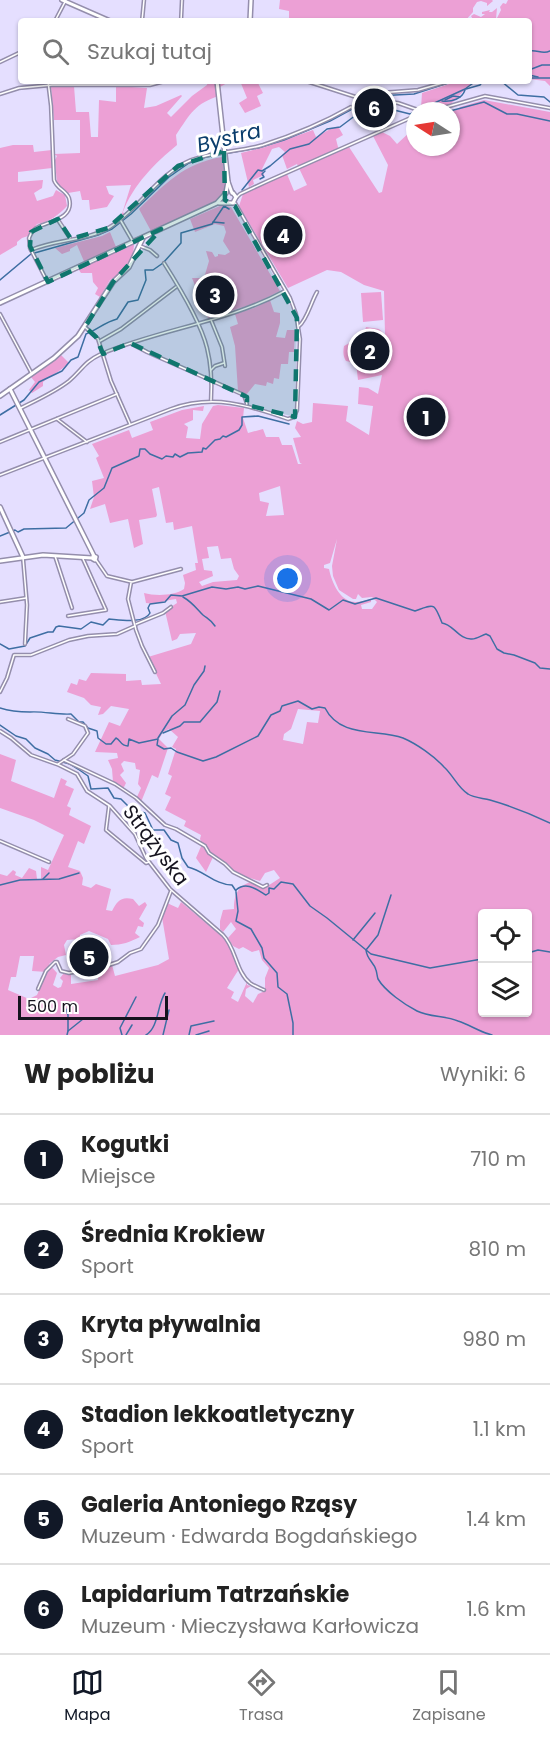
<!DOCTYPE html>
<html lang="pl">
<head>
<meta charset="utf-8">
<style>
  :root { --surface:#fff; --page:#f2f2f2; --text:#222; --muted:#767676; --line:#e0e0e0; --accent:#111827 }
  body { margin:0; font-family:Poppins,sans-serif; background:var(--page); color:var(--text) }
  .controls { position:absolute; right:18px; bottom:18px; display:grid; overflow:hidden; border-radius:6px; box-shadow:0 2px 4px #0004 }
  .controls button { width:54px; height:54px; display:grid; place-items:center; padding:0; border:0; border-bottom:2px solid var(--line); background:var(--surface); color:var(--text); font:30px sans-serif }
  .compass { position:absolute; left:406px; top:102px; width:54px; height:54px; border-radius:50%; background:var(--surface); box-shadow:0 2px 4px #0004; rotate:282deg }
  .scale { position:absolute; left:18px; bottom:15px; width:150px; box-sizing:border-box; padding-left:6px; border:3px solid #15131e; border-top:0; font-size:16px; line-height:21px; white-space:nowrap; color:#15131e; -webkit-text-stroke:4px #fff; paint-order:stroke }
  .you { position:absolute; left:288px; top:579px; width:21px; height:21px; margin:-15px; border:4px solid #fff; border-radius:50%; background:#1a73e8; box-shadow:0 0 0 9px #1a73e833 }
  .badge { display:grid; place-items:center; width:39px; height:39px; border-radius:50%; background:var(--accent); color:#fff; font-size:20px; font-weight:700 }
  .pin { position:absolute; translate:-50% -50%; border:3px solid #fff; box-shadow:0 2px 6px #0006 }
  .list { margin:0; padding:0; list-style:none }
  h2 { display:flex; justify-content:space-between; align-items:center; height:78px; margin:0; padding:0 24px; font-size:26px }
  h2 small { font-size:20px; font-weight:400; color:var(--muted) }
  .list li { display:grid; grid-template-columns:39px 1fr auto; gap:18px; align-items:center; box-sizing:border-box; height:90px; padding:0 24px; border-top:2px solid var(--line) }
  .list b { display:block; font-size:22px; white-space:nowrap }
  .list p { margin:0; font-size:20px; white-space:nowrap; color:var(--muted) }
  .list em { font-size:20px; font-style:normal; color:var(--muted) }
  .icon { flex:none; width:33px; height:33px; fill:none; stroke:currentColor; stroke-width:2; stroke-linecap:round; stroke-linejoin:round }
  .map { position:relative; flex:none; width:550px; height:1035px; overflow:hidden }
  .search { position:absolute; background:var(--surface); box-shadow:0 2px 4px #0004; left:18px; right:18px; top:18px; height:66px; display:flex; align-items:center; gap:15px; box-sizing:border-box; padding:0 21px; border-radius:6px; color:var(--muted); font-size:22px }
  .sheet { height:618px; background:var(--surface) }
  nav { display:flex; justify-content:space-around; align-items:center; box-sizing:border-box; height:84px; border-top:2px solid var(--line); background:var(--surface); font-size:16px; color:var(--muted) }
  nav a { display:grid; justify-items:center; gap:3px }
  nav .on { color:var(--accent) }
  .map>svg:first-child { display:block }
  .green { fill:#eca0d5; fill-rule:evenodd }
  .lines { fill:none; stroke-linecap:round; stroke-linejoin:round }
  .stream { stroke:#3e6ea3; stroke-width:1.5 }
  .minor-casing { stroke:#948eac; stroke-width:4.5 }
  .tertiary-casing { stroke:#948eac; stroke-width:6 }
  .minor { stroke:#fff; stroke-width:1.5 }
  .tertiary { stroke:#fff; stroke-width:3 }
  .marked { fill:#0f766e; fill-opacity:0.2; stroke:#0f766e; stroke-width:4.5; stroke-dasharray:12 8; stroke-linejoin:round }
  .labels { text-anchor:middle; stroke-width:6; stroke-linejoin:round; paint-order:stroke }
  .street-label { font-size:20px; fill:#15131e; stroke:#fff }
  .water-label { font-size:21px; font-style:italic; fill:#0a3d6c; stroke:#fff }
</style>
</head>
<body>
<div class="map">
<svg width="550" height="1035" viewBox="0 0 550 1035">
  <rect width="100%" height="100%" fill="#e5dfff"/>
  <g class="green">
    <path d="M280,0H492L493,1L487,6V3L481,1L477,2L473,8V12L465,21H289V11L279,9Z"/>
    <path d="M508,0H550V86L545,81L529,79V21H494L490,19V21H474L471,16L474,14L481,17L485,14H482V12L490,10L489,12H492L497,8L496,19L492,18L496,20L501,10L500,7L503,3L506,4Z"/>
    <path d="M208,81H226L227,83L220,87L221,95C194,104 191,113 176,135L177,145C155,163 133,185 123,212L125,215L121,217L131,185L106,186L109,194L114,196L107,207L90,210L89,200H82L80,191L68,193L57,184L55,160L57,156L54,154L80,153V120H54L51,87L74,86L76,112H89L91,137H98L99,100L116,102V86L147,88L144,108L156,106L181,95L182,96L167,113L171,117L192,96L207,85Z"/>
    <path d="M240,81H257L263,93L257,96L261,106L245,113L239,103L247,98Z"/>
    <path d="M458,81H476C456,92 453,117 421,108L422,93Z"/>
    <path d="M484,100L550,112V1035H0V874L7,876L13,870L16,872L15,875L22,878L29,868L36,871L37,879H41V867L48,870L64,835L34,820L0,808V754L16,760L11,781L54,798L61,778L67,781L65,785L74,789L67,806L71,808L69,815L91,826L84,844L78,841L68,867L80,871L83,878L82,885L91,888L96,884L111,889L106,910L112,911C117,901 121,896 133,899L139,906L145,902L147,905L139,919L144,923L143,927L138,926L135,933L140,937C130,942 122,945 111,945L108,939L89,931L80,935V939L67,940L64,945L66,955L58,957L49,964L57,973L53,985L58,988L61,987L63,981L60,978L64,973L71,974V984L98,980L97,969L112,965L115,976L158,965L169,959L162,917L167,903L178,908L181,902L226,940L239,969L227,988L234,992L231,998L238,1002L247,982V985L251,986L246,989L245,996L253,1003L258,994L265,991V978L269,968L262,960L259,950L252,952L243,947L239,949L233,946L228,938L236,929L231,922L223,932L220,929V921L223,910L234,909C234,896 237,886 251,882L263,889L280,878L274,870L265,873L260,881L236,874L229,865L214,855L206,872L196,858L202,844L200,839L201,835L184,826L186,821L165,810L171,797L165,794L172,776L168,774L176,749L172,747L178,737L169,729L163,732L159,739L168,748L158,778L152,775L141,802L137,797L141,788L138,784L140,770L136,769L135,763L124,761L121,764L124,771L120,775L126,783L123,789L113,782L112,769L108,760L118,758L117,753L95,752L109,722L120,726L129,709L111,706L103,714L98,715L101,707L91,705L84,698L67,692L71,683L77,685L79,679L86,681L91,673L126,674V681L141,680L142,685L161,684L148,657L191,644L196,633L180,634L177,639L172,641L165,611L177,603L176,599C165,600 157,605 146,603L144,593C155,596 174,596 184,589L185,583L183,575L196,570L195,563H198L192,526L174,530L173,522L166,523L159,487L152,489L157,515L156,517L139,520L143,544L134,548L128,519L110,523L105,504L90,509L94,497L92,481L104,478L96,458L99,456L92,444L129,430L132,438L153,430L150,422L182,410L204,406L203,411L193,410V420L184,424L188,427L186,438L200,439L202,424L213,406L218,405L244,408L243,418L248,433L263,429L266,437H279L282,445H292L298,464H302L300,463L293,438L301,437L295,428L297,421L303,424L312,422L313,403L348,406L346,421L369,435L373,406L358,404L359,387L368,388L378,394L382,375L358,380L356,363L346,361C343,356 343,352 344,346L353,341L366,340L364,334L366,327L379,329L385,335L384,291L364,285L341,272L327,270L288,288L239,206L243,194L287,174L294,191L307,185L297,164L287,169L282,155L285,152L279,147L272,149L262,169L264,175L253,180L254,184L249,187L241,153L265,147L313,130L316,137L332,128H339L343,135L336,139L339,151L349,147L379,193L382,192L388,165L373,136L382,132L390,136L397,144L412,130L415,122V147H451V112L459,109L460,107ZM280,486L284,515L266,516L269,503L260,501L259,493ZM337,539L332,566L333,576L339,590L353,599H356L358,594L362,598L372,597L377,602L372,609H362L361,605L371,602V599C366,600 360,602 356,602C340,602 332,583 329,569L324,568V565L330,563ZM218,546L221,559L231,558L234,569L239,576L237,580L213,582L202,586L199,582L213,576L212,571L204,570L202,559L209,558L207,547ZM298,709L320,711L318,723L307,722L303,744L283,740L284,734L291,729ZM482,914H528L529,932L528,935V1012H482ZM20,956H34L32,971L47,972L37,995L29,999L8,990L11,977H16Z"/>
    <path d="M13,145H33L34,152L52,150V168L18,172V182L43,180L42,188L34,193L37,201L53,196L56,190L65,195L67,206C59,215 49,222 37,224L28,236L22,238L17,242V245L0,255V148Z"/>
    <path d="M222,157L226,186L221,199L151,231L139,209C165,184 184,163 222,157Z"/>
    <path d="M222,205L231,207L280,291L256,303L208,318L192,278H204L209,261L206,251L212,252L215,257L218,256V254L225,255L230,252L223,241L226,232L224,226L215,224L195,232L190,219Z"/>
    <path d="M110,232L118,252L132,245H134L133,255L124,270L110,280L100,297L95,294L98,288L93,282L92,273H81L79,270L86,266L77,245L70,249V251L62,254L55,248L102,236Z"/>
    <path d="M381,292L383,320L363,322L361,293Z"/>
    <path d="M270,300L274,312L280,313V323L276,337L285,338L287,330H295L294,352H289L288,364H281L279,379L274,378L273,384L267,382L266,386L255,384L246,395L238,391L235,346L230,327L238,324L235,314L254,308Z"/>
    <path d="M61,355L69,363C61,371 51,375 43,382V386L32,393L29,390L35,382L31,377Z"/>
  </g>
  <g class="lines">
    <g class="stream">
      <path d="M529,51C537,49 542,55 550,51"/>
      <path d="M529,70L542,65H550"/>
      <path d="M529,75L538,77"/>
      <path d="M529,78H550"/>
      <path d="M501,81L518,95L544,97L550,102"/>
      <path d="M466,89L480,85L483,81"/>
      <path d="M445,100L453,96L460,97"/>
      <path d="M442,101C452,102 462,99 465,90"/>
      <path d="M417,111L465,89L476,81"/>
      <path d="M450,111L484,102L507,114H517L550,121"/>
      <path d="M260,179L264,177L262,174L265,171"/>
      <path d="M242,190L258,170L262,171L270,166L290,149L309,144L327,129L340,127L356,115L377,113L390,109L410,114L415,112"/>
      <path d="M213,222L224,223"/>
      <path d="M0,280L31,254L98,235L112,229L131,214L169,177L189,163L206,157L258,148L284,140L330,121L376,96L414,94L454,81"/>
      <path d="M0,415L24,400L39,382L62,371L71,360L78,357L86,334C97,330 105,322 117,319L128,302L138,300L146,280L145,270H153L163,263L181,243V233L212,224L224,206L229,209"/>
      <path d="M0,536L15,530L18,532L24,529L66,528L84,513L89,500L104,488L112,468L139,456L140,449H145L150,454L162,459L166,456L173,457L175,454L180,457L188,453L202,452L203,448L206,449L215,440L220,439L223,436L226,437L239,430L242,425V417L258,416L289,424"/>
      <path d="M183,597C192,602 197,609 203,615C208,619 211,620 215,626"/>
      <path d="M0,644L9,649L25,646L30,638L48,632H53L56,627L59,626L81,629L91,622L103,625L109,619C121,620 144,624 150,613L148,608L150,604L165,602L171,595L182,596L212,587L226,589L238,587L245,589L258,586L311,599L329,610L343,600L355,604L376,598L415,611C435,604 434,602 442,623C453,624 459,640 472,639C477,639 482,635 486,634L490,636L497,649L504,653L514,655L535,663L540,668L550,669"/>
      <path d="M0,708C9,711 20,712 30,712C44,711 57,715 71,714L79,722H83L88,728L97,731L98,738L106,744H111L116,738C121,740 120,746 128,746L129,739L139,743L158,739L157,745L164,749L171,748L177,752L203,761L216,757L258,736L271,715L280,711L282,706L298,701L312,709L319,707L325,708C340,738 377,729 403,738C417,744 434,756 444,767C453,775 458,788 468,794C474,798 483,798 490,800C511,806 531,814 550,823"/>
      <path d="M0,725L16,736L26,739L35,748L48,754L55,760L70,764L78,769L88,776L91,789L108,788L114,798L121,799L130,808L145,813L153,830H164L171,840L178,843L182,858L188,867C204,871 216,885 232,885L236,891"/>
      <path d="M163,733L180,726L184,722H200L217,702L220,691"/>
      <path d="M158,738L172,716L185,705L194,685L204,671L205,666"/>
      <path d="M43,879L49,873"/>
      <path d="M0,885L20,880L59,879L79,873"/>
      <path d="M236,890C246,881 256,889 266,895L269,893V888L274,889L281,882L293,884L310,906L327,918L371,954L430,968L482,959"/>
      <path d="M236,892L238,911L236,921L251,929L262,948L264,958L277,973L278,987L287,994L293,1023V1035"/>
      <path d="M391,895L378,935L366,950C367,960 374,962 376,970C377,973 377,976 378,979C385,991 405,1005 417,1011C429,1017 446,1016 458,1021C470,1025 480,1032 492,1035"/>
      <path d="M353,940L375,913"/>
      <path d="M528,953L538,950L550,952"/>
      <path d="M66,1009L68,1015V1031"/>
      <path d="M67,1035L68,1031L83,1019"/>
      <path d="M122,1035L120,1028L136,997"/>
      <path d="M126,1035L132,1025"/>
      <path d="M146,1035C159,1027 157,1005 165,993"/>
      <path d="M163,1035L169,1010"/>
      <path d="M189,1035L191,1026L214,1021"/>
      <path d="M196,1035L209,1031"/>
    </g>
    <defs>
      <g id="minor">
        <path d="M55,21L66,0"/>
        <path d="M142,21L144,0"/>
        <path d="M181,21L182,0"/>
        <path d="M0,62L21,52"/>
        <path d="M306,81L359,98L398,103L421,111"/>
        <path d="M0,94L19,88L52,85H150L165,81"/>
        <path d="M363,98L379,93L418,90L450,81"/>
        <path d="M432,111L485,96L550,108"/>
        <path d="M236,198L240,194L268,181L415,116"/>
        <path d="M58,220L70,238"/>
        <path d="M121,221L132,240"/>
        <path d="M140,246L150,250L157,256"/>
        <path d="M31,250C56,239 88,241 110,227C140,208 158,174 191,160C215,151 239,152 263,145C294,135 323,123 351,107"/>
        <path d="M164,263C178,285 201,323 207,348C211,364 212,384 211,400"/>
        <path d="M47,281L30,248L29,238C31,233 33,229 38,227C49,221 75,219 69,198C66,190 57,189 54,180L51,106L48,81"/>
        <path d="M0,314L32,374"/>
        <path d="M211,320L222,347L225,366"/>
        <path d="M299,326C307,320 311,302 317,292"/>
        <path d="M85,327L98,339L111,381L130,424"/>
        <path d="M100,341L121,329L176,287"/>
        <path d="M132,344L147,352L244,395L247,404"/>
        <path d="M211,370L215,366L224,363"/>
        <path d="M21,408C37,400 55,392 69,381C82,370 84,362 101,354C160,329 228,322 285,291"/>
        <path d="M57,419L87,442"/>
        <path d="M0,442L117,394"/>
        <path d="M0,475L171,409C213,394 248,405 288,419L294,417L297,410L300,339L296,314L290,298L235,203"/>
        <path d="M55,556L72,608"/>
        <path d="M23,558L27,605L25,644"/>
        <path d="M96,560L107,576L132,582L181,569"/>
        <path d="M131,583L128,599L136,630L142,646L155,672"/>
        <path d="M0,602L26,598"/>
        <path d="M68,616L106,610L83,559"/>
        <path d="M136,624L163,613L171,607"/>
        <path d="M0,692L7,678L14,655H31L69,640L88,636L117,634L135,626"/>
        <path d="M0,731L11,738L31,755L59,765L77,774L87,791L110,806L135,834L146,858L170,889L223,935C236,948 236,972 250,983C254,986 260,988 264,990"/>
        <path d="M64,760L115,784L136,798L165,825L176,829L205,846L209,853L225,864L233,872L263,887L267,885"/>
        <path d="M58,764L73,754L88,733L85,726L68,719"/>
        <path d="M109,806L106,830L146,863L149,862"/>
        <path d="M0,841L49,862"/>
        <path d="M38,989L46,971L55,962H57L61,971L69,973L106,966L118,962L130,953L141,949L158,925L171,891"/>
      </g>
      <g id="tertiary">
        <path d="M62,0L110,21"/>
        <path d="M250,21L251,0"/>
        <path d="M217,81L228,182L232,193"/>
        <path d="M219,203H233L236,197L233,193"/>
        <path d="M0,303L217,203L226,193L228,182"/>
        <path d="M10,389L94,556"/>
        <path d="M0,396L54,358L78,336L113,282L129,267L143,238"/>
        <path d="M0,507L23,557"/>
        <path d="M93,556L96,557L95,560L93,559Z"/>
        <path d="M0,561L43,555L92,558"/>
      </g>
    </defs>
    <use href="#minor" class="minor-casing"/>
    <use href="#tertiary" class="tertiary-casing"/>
    <use href="#minor" class="minor"/>
    <use href="#tertiary" class="tertiary"/>
  </g>
  <path class="marked" d="M224,151L225,200L235,206L297,318L295,417L247,405V397L130,343L103,354L96,337L85,327L113,282L161,229L48,282L30,246L31,232L58,219L71,239L108,228L178,166Z"/>
  <g class="labels">
    <g class="street-label">
      <text transform="translate(156 845) rotate(53)" y="7">Strążyska</text>
    </g>
    <g class="water-label">
      <text transform="translate(229 138) rotate(-14)" y="7">Bystra</text>
    </g>
  </g>
</svg>
<div class="controls">
<button><svg class="icon" aria-label="locate" viewBox="0 0 24 24"><circle cx="12" cy="12" r="6"/><path d="M12 2v4M12 18v4M2 12h4M18 12h4"/></svg></button>
<button><svg class="icon" aria-label="layers" viewBox="0 0 24 24"><path d="M12 4l9 5-9 5-9-5zM3 14l9 5 9-5"/></svg></button>
</div>
<svg class="compass" viewBox="-18 -18 36 36"><path d="M0-13l5 13h-10z" fill="#e53935"/><path d="M0 13l5-13h-10z" fill="#767676"/></svg>
<div class="scale">500 m</div>
<div class="you"></div>
<div class="pin badge" style="left:426px;top:417px">1</div>
<div class="pin badge" style="left:370px;top:351px">2</div>
<div class="pin badge" style="left:215px;top:295px">3</div>
<div class="pin badge" style="left:283px;top:235px">4</div>
<div class="pin badge" style="left:89px;top:957px">5</div>
<div class="pin badge" style="left:374px;top:108px">6</div>
<div class="search"><svg class="icon" aria-label="search" viewBox="0 0 24 24"><circle cx="10" cy="10" r="6"/><path d="M15 15l6 6"/></svg>Szukaj tutaj</div>
</div>
<section class="sheet">
<h2>W pobliżu<small>Wyniki: 6</small></h2>
<ul class="list">
<li><span class="badge">1</span><div><b>Kogutki</b><p>Miejsce</p></div><em>710 m</em></li>
<li><span class="badge">2</span><div><b>Średnia Krokiew</b><p>Sport</p></div><em>810 m</em></li>
<li><span class="badge">3</span><div><b>Kryta pływalnia</b><p>Sport</p></div><em>980 m</em></li>
<li><span class="badge">4</span><div><b>Stadion lekkoatletyczny</b><p>Sport</p></div><em>1.1 km</em></li>
<li><span class="badge">5</span><div><b>Galeria Antoniego Rząsy</b><p>Muzeum · Edwarda Bogdańskiego</p></div><em>1.4 km</em></li>
<li><span class="badge">6</span><div><b>Lapidarium Tatrzańskie</b><p>Muzeum · Mieczysława Karłowicza</p></div><em>1.6 km</em></li>
</ul>
</section>
<nav>
<a class="on"><svg class="icon" aria-label="map" viewBox="0 0 24 24"><path d="M3 6l6-2 6 2 6-2v14l-6 2-6-2-6 2zM9 4v14M15 6v14"/></svg>Mapa</a>
<a><svg class="icon" aria-label="directions" viewBox="0 0 24 24"><path d="M12 3l9 9-9 9-9-9zM9 14v-3h6M13 9l2 2-2 2"/></svg>Trasa</a>
<a><svg class="icon" aria-label="saved" viewBox="0 0 24 24"><path d="M7 4h10v16l-5-4-5 4z"/></svg>Zapisane</a>
</nav>
</body>
</html>
